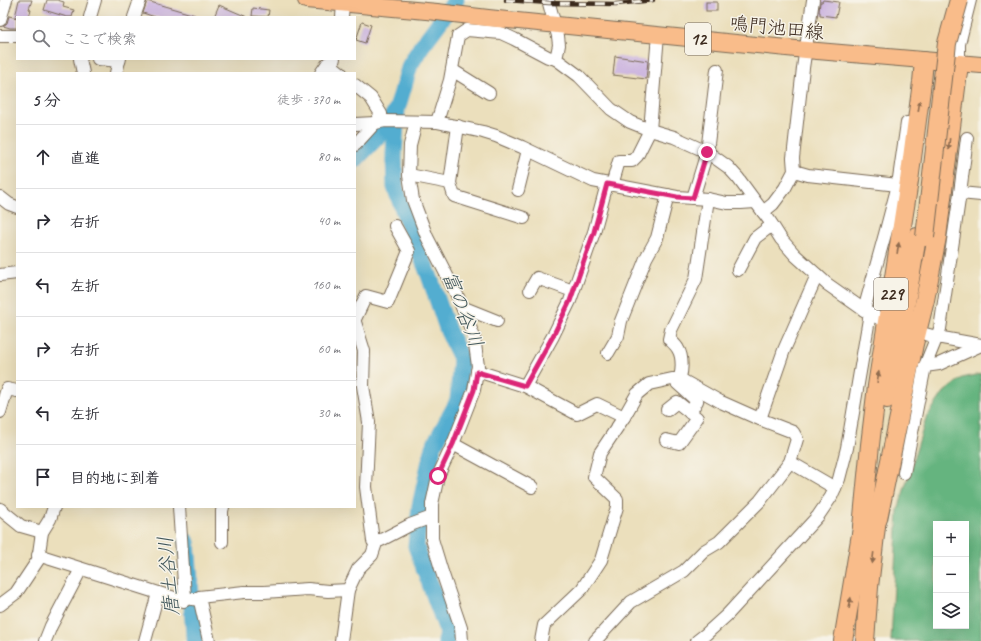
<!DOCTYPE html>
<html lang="ja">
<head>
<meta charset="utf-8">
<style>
  :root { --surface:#fff; --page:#f2f2f3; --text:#2b2b33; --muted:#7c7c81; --line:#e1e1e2 }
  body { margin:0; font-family:Caveat,"Klee One",sans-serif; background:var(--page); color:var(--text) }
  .controls { position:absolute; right:12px; bottom:12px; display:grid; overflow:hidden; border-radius:0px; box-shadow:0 4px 16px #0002 }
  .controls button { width:36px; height:36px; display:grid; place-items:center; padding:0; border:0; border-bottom:1px solid var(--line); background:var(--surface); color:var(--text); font:20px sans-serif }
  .stop { position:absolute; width:12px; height:12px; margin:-9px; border:3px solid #db2777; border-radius:50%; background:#fff }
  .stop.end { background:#db2777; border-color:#fff; box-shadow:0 1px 4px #0008 }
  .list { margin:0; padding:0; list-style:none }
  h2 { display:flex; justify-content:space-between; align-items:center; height:52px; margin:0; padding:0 16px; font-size:17px }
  h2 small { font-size:13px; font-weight:400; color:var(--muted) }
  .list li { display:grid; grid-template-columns:26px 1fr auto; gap:12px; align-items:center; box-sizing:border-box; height:64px; padding:0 16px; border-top:1px solid var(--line) }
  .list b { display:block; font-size:15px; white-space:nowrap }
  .list em { font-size:13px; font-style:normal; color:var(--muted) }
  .icon { flex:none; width:22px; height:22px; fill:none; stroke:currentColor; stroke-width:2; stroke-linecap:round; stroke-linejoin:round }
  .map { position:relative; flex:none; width:981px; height:641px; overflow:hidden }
  .search { position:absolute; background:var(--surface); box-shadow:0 4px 16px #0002; left:16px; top:16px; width:340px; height:44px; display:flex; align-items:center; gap:10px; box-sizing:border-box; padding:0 14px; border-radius:0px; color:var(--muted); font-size:15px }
  .panel { position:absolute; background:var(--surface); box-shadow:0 4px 16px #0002; left:16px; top:72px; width:340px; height:436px; border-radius:0px }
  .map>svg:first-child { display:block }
  .forest { fill:#65b47f; stroke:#506f4e; fill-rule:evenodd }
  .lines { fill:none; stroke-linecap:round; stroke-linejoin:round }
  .river { stroke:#52add0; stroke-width:17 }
  .building { fill:#cab2df }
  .minor-casing { stroke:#796955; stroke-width:14 }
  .major-casing { stroke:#796955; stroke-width:18 }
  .highway-casing { stroke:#796955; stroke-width:20 }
  .minor { stroke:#fff; stroke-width:12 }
  .major { stroke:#f9bc8a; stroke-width:16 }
  .highway { stroke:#f9bc8a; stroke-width:18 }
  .rail-casing { stroke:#3b2a1e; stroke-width:4.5 }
  .rail { stroke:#f7f3e8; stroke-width:3; stroke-dasharray:9; stroke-linecap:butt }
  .highway-bridge-casing { stroke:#796955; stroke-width:20; stroke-linecap:butt }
  .highway-bridge { stroke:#f9bc8a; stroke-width:18 }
  .oneway { fill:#906c4f }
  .route { stroke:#db2777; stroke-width:5 }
  .labels { text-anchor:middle; stroke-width:3; stroke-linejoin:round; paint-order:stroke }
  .shield { fill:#f7f3e8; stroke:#73665b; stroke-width:1 }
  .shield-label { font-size:18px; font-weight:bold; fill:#3b2a1e }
  .street-label { font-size:19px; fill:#3b2a1e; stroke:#f7f3e8 }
  .water-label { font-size:20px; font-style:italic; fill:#43585c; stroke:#f7f3e8 }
</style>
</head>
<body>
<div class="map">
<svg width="981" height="641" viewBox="0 0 981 641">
  <rect width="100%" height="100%" fill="#f7f3e8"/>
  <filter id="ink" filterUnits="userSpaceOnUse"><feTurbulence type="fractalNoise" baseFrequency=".025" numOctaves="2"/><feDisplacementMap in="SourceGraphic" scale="8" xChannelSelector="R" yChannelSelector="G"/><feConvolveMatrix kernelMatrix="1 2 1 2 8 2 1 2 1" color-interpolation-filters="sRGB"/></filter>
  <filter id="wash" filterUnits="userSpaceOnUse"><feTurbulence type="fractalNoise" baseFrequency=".012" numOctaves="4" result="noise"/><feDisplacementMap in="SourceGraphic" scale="16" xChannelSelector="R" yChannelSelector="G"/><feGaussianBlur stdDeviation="0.9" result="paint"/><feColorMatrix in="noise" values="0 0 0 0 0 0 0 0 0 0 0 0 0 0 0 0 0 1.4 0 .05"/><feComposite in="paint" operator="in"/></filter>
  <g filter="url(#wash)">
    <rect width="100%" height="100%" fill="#ebdfbc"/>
    <path class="forest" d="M981,374V639L978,641H891L898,510L926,418L944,392L962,378ZM936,524H966V626H936Z"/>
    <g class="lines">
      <g class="river">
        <path d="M355,160L383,131L396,111"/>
        <path d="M187,542L194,634L195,641"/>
        <path d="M446,641L448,633L416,546L420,506L433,447L458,401L461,358L448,331L429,275L409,226L395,187L394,154L397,109L410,65L421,47L456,0"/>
      </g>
    </g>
    <g id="blocks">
      <g class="building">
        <path d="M19,0H32L29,9L31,10L29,17H15Z"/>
        <path d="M47,0H57L64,2L63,7L74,10L72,17H67L44,10Z"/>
        <path d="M823,0L839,2L836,17L820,15V12H819L820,2H822Z"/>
        <path d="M147,1L195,15V17H155L143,13Z"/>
        <rect x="706" y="2" width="11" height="9"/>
        <path d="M219,5L247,17H214Z"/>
        <path d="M253,8L269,10L268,17L252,16Z"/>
        <path d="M9,16L17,18V28H10L3,26L7,23Z"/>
        <path d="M362,22L371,25L365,43L356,40Z"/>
        <path d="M615,56L648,61L646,79L613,75Z"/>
      </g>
    </g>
  </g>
  <g filter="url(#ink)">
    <use href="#blocks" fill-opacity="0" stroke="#796955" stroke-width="1"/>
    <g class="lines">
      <defs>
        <g id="minor">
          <path d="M548,0L558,36L559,45L556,59L579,76L611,109L630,122L650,130L674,137L707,152L728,167L738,178L769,220L781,239L795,255L827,284L864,310L882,320"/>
          <path d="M90,17L95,0"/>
          <path d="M134,17L140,0"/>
          <path d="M342,17L343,4"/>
          <path d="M0,20L6,0"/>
          <path d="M0,36H17"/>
          <path d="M80,59L83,73"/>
          <path d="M98,59L119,61L120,59"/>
          <path d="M334,59L331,65L341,73"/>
          <path d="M959,64V44L970,0"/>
          <path d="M452,70L489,93"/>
          <path d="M116,73L119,61"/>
          <path d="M321,73L328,63L331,65"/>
          <path d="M355,85L371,98L381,114L375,123L355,145"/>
          <path d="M416,122L410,145L409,175L413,200L427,237L458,297L474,337L478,366L474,390L453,444L438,476L432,504V539L442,572L461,628L462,641"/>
          <path d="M437,122L450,80L458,36L467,30L501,33L514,39L548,57L556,59"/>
          <path d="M355,124L375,123L385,121L437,122L483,132L496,136L522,147L593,181L677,197L708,199L727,203H741L755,202"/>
          <path d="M458,126L450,183L454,196L524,218"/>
          <path d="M794,171L808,175L898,185"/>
          <path d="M409,175L450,183"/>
          <path d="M612,185L619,161H632L637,156L650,130L658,35"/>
          <path d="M518,190L528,150"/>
          <path d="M960,193L981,195"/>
          <path d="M0,197L9,204L17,207"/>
          <path d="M693,198L707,152L717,70"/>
          <path d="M763,212L773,204L785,188L794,171L793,158L803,68L813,0"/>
          <path d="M738,270L755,238L772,225"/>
          <path d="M0,275L17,273"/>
          <path d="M530,290L537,278L573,291"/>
          <path d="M462,307L497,321"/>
          <path d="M864,310L885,234L898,185L907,123"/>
          <path d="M355,319L366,296L388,302L409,251L395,226"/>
          <path d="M355,322L364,351L363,386L369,422L366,487L373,541L381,540L410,525L432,517"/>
          <path d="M925,334L937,337L981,345"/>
          <path d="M608,353L618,336L621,321L646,258L657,238L668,195"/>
          <path d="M925,366L940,329L960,193L967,138"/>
          <path d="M477,371L525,386L577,414L597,404L624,417"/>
          <path d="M525,386L553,336L570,301L594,232L607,184"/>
          <path d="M0,412L7,389L17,391"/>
          <path d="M690,413L697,401L677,383C683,375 683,357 678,349C676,345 672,342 669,339L671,330L696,279L708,199"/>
          <path d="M760,419L784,350L817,275"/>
          <path d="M666,440L679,443L697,418L677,402L667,410"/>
          <path d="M453,444L532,487"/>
          <path d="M790,462L835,488"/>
          <path d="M904,473L925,366L939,364L981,345"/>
          <path d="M179,507L185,598"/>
          <path d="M0,509L21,526L42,532"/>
          <path d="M222,542V511L223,507"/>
          <path d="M38,555L184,601L185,598L200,600"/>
          <path d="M0,605L16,593L38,560L42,532L50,519L54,507"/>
          <path d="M45,641L51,626L81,569"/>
          <path d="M145,641L158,593"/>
          <path d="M209,641L199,597L244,592H264L308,589L328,591L348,590L358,569L372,555L377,540"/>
          <path d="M341,641L348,590"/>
          <path d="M541,641L544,625L582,589L601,560L617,507V499L594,477L600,453L624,417L637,394L649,384L672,379H680L721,402L757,418L793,432L797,439L790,462L760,501L719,542L704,551L684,571L631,602L595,641"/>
          <path d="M697,641L706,634L727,615L818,516L831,497L839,479L847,448L870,313"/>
        </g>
        <path id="major" d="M306,0L437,12L488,18L806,50L981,65"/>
        <g id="highway">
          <path d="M887,399L907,297L917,237"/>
          <path d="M878,519L914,344L925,300L937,237L959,64"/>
          <path d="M862,527L870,445L877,386L909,181L922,82L924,61"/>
          <path d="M843,641L864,516"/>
          <path d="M865,641L869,587L878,509"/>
        </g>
      </defs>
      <use href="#minor" class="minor-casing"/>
      <use href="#major" class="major-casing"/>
      <use href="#highway" class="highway-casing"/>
      <use href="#minor" class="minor"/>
      <use href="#major" class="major"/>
      <use href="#highway" class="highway"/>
      <defs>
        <path id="rail" d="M506,0L549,3L616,4L653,0"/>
      </defs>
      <use href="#rail" class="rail-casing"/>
      <use href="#rail" class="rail"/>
      <defs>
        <path id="highway-bridge" d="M925,237L947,43L959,0"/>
      </defs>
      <use href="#highway-bridge" class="highway-bridge-casing"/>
      <use href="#highway-bridge" class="highway-bridge"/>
    </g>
    <defs><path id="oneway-solid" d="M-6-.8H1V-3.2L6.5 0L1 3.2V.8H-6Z"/></defs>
    <g class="oneway">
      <use href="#oneway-solid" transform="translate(919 106) rotate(-82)"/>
      <use href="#oneway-solid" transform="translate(949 144) rotate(97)"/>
      <use href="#oneway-solid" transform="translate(898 248) rotate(-81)"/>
      <use href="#oneway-solid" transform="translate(878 377) rotate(-81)"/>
      <use href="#oneway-solid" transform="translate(873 558) rotate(97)"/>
      <use href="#oneway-solid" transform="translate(850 603) rotate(-81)"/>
    </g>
  </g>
  <g class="lines" filter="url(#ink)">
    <path class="route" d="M438,476L453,444L474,390L477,372L525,386L553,336L570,301L594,232L607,184L677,197L693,198L707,152"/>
  </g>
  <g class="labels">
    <g class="shield">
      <rect x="685" y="23" width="26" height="32" rx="3"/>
      <rect x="874" y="278" width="34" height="32" rx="3"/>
    </g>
    <g class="shield-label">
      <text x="698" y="45">12</text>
      <text x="891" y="300">229</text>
    </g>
    <g class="street-label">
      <text transform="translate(777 27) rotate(6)" y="7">鳴門池田線</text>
    </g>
    <g class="water-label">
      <text transform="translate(463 309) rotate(69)" y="7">富の谷川</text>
      <text transform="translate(168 576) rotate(-95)" y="7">唐土谷川</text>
    </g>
  </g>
</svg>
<div class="controls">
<button>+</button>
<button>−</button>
<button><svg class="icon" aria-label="layers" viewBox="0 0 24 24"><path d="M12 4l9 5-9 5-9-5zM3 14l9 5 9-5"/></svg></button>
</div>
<div class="stop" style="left:438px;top:476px"></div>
<div class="stop end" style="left:707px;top:152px"></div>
<div class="search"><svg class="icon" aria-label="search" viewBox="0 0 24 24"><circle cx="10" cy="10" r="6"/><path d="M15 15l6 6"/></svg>ここで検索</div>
<section class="panel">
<h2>5 分<small>徒歩 · 370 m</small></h2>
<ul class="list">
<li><svg class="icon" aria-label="ahead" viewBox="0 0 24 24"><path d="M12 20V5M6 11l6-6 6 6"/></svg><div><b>直進</b></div><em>80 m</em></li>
<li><svg class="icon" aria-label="right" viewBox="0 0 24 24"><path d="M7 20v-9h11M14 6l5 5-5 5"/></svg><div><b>右折</b></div><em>40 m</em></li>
<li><svg class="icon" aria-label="left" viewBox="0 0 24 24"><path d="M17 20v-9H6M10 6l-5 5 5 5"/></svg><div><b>左折</b></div><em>160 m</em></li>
<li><svg class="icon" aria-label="right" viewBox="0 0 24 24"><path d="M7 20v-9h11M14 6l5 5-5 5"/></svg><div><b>右折</b></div><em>60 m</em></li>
<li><svg class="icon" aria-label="left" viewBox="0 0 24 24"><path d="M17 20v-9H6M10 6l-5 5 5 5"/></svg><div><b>左折</b></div><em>30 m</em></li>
<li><svg class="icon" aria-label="arrive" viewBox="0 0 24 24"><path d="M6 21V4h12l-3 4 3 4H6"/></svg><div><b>目的地に到着</b></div></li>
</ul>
</section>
</div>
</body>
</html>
